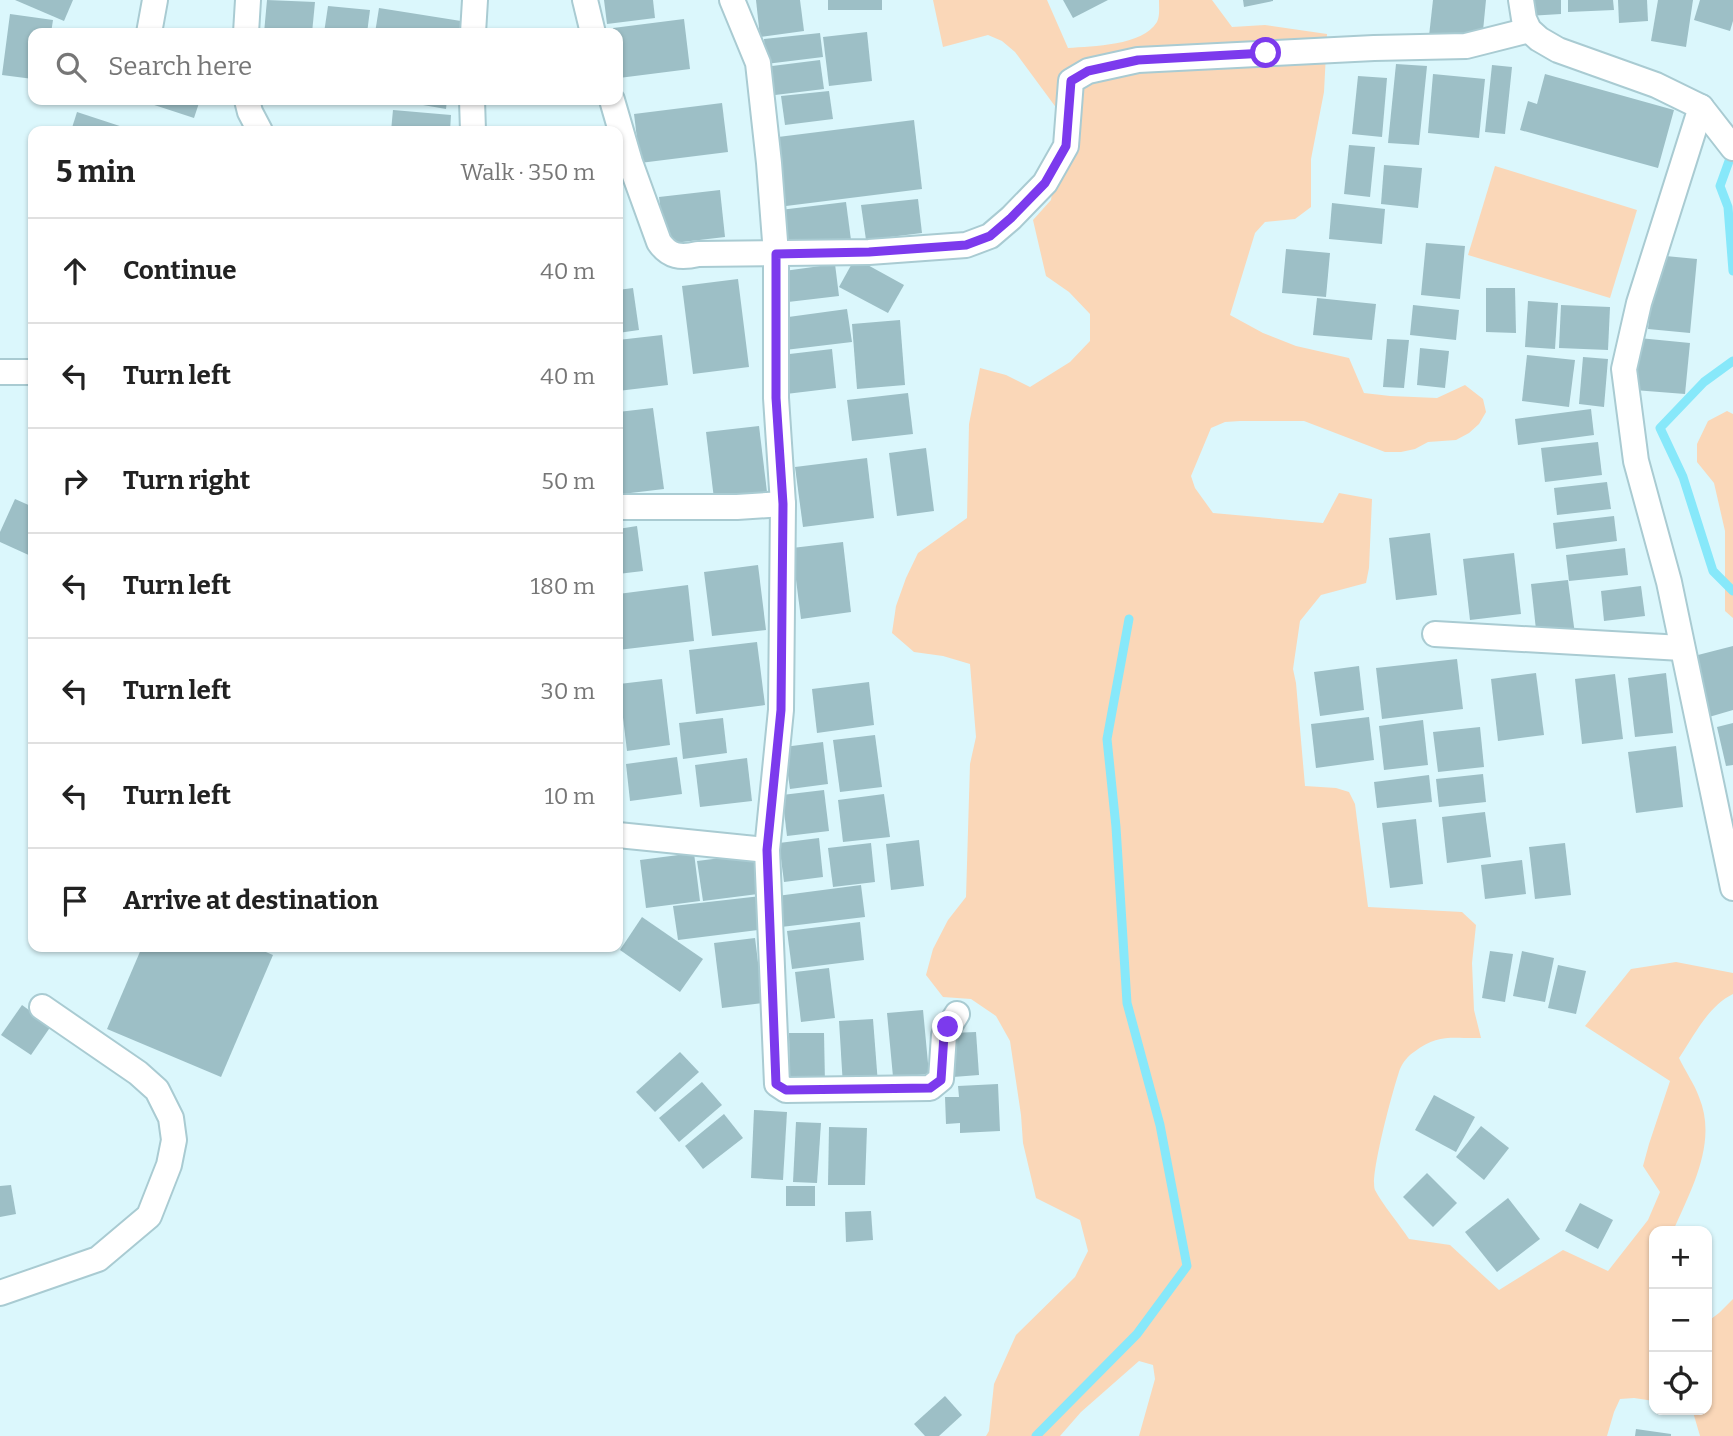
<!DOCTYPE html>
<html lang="en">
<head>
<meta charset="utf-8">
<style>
  :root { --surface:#fff; --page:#f2f2f2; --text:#222; --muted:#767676; --line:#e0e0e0 }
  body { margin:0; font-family:Bitter,serif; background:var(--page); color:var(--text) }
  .controls { position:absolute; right:21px; bottom:21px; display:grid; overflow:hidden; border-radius:14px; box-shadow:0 2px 5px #0004 }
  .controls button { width:63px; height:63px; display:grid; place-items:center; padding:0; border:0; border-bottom:2px solid var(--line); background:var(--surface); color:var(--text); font:35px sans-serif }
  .stop { position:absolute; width:21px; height:21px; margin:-16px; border:5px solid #7c3aed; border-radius:50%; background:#fff }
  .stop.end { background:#7c3aed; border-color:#fff; box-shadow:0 2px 7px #0008 }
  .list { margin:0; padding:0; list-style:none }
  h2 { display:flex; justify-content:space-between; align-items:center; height:91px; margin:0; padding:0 28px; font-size:30px }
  h2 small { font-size:23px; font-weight:400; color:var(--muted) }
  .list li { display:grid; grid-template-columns:46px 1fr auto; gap:21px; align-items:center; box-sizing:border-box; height:105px; padding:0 28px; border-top:2px solid var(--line) }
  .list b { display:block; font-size:26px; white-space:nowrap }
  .list em { font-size:23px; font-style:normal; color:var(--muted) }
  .icon { flex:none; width:38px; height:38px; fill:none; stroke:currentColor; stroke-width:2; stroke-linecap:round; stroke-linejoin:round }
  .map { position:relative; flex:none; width:1733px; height:1436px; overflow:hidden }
  .search { position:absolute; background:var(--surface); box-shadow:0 2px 5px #0004; left:28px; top:28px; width:595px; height:77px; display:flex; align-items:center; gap:18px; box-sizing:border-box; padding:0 24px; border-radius:14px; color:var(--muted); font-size:26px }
  .panel { position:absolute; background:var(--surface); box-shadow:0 2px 5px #0004; left:28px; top:126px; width:595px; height:826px; border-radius:14px }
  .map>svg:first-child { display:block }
  .green { fill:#fad7b8 }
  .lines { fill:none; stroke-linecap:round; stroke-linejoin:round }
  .stream { stroke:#87e8fa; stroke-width:9 }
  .building { fill:#9dbfc6 }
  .street-casing { stroke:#a9cbd2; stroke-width:28 }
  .street { stroke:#fff; stroke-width:24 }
  .route { stroke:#7c3aed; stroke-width:9 }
</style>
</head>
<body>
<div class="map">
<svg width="1733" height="1436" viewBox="0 0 1733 1436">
  <rect width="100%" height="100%" fill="#dbf7fc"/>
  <g class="green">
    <path d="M933,0H1047L1068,48C1093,46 1142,46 1157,22C1160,16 1159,7 1159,0H1212L1232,27L1265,25L1327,34L1324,92L1311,159V207L1295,219L1265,222L1255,233L1230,315L1263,333L1296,346L1349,358L1364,393L1390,396L1437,398L1465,385L1483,399L1486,412L1479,424L1469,433L1456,440L1428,442L1415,449L1401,452H1385L1304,421H1240L1225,422L1211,428L1191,476L1195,488L1213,513L1323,523L1339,493L1372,499L1369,568L1366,583L1321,595L1300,621L1293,669L1296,683L1305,786L1336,788L1349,792L1355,804L1368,907L1462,912L1476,925L1472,963L1474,1010L1481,1038C1452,1039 1439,1033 1414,1052C1408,1056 1403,1062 1400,1069C1394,1086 1369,1177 1375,1190C1382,1204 1400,1225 1409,1239L1450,1245L1499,1290L1563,1250L1608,1271L1648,1220L1660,1192L1643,1166L1649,1144L1670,1081L1585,1026L1631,969L1676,962L1733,973V994C1708,1006 1694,1036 1679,1058C1685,1071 1694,1083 1699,1097C1718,1142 1691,1190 1673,1231H1654V1267L1650,1275L1654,1290V1401L1634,1398L1620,1399L1614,1412L1607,1436H1139L1155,1379L1153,1365L1139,1361L1081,1412L1060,1436H986L989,1431L994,1384L1016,1335L1075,1277L1088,1251L1080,1220L1036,1198L1023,1143L1021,1115L1010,1041L996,1016L971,999L943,997L926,975L933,949L948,920L966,897L970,764L976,737L970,664L943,656L914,652L892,633L896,606L906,578L918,553L967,518L969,424L980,368L1006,375L1030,387L1070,362L1090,341V314L1069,292L1046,276L1033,220L1051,200L1063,117L1015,52L1002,41L988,35L943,47Z"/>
    <path d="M1495,166L1637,210L1610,298L1468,255Z"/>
    <path d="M1727,411L1733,414V618L1725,611V531L1714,483L1697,462V444L1708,421Z"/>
    <path d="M1733,1299V1436H1700L1693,1412L1690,1410H1707V1322L1719,1313Z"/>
  </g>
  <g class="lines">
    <g class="stream">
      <path d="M1733,150L1720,186L1728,207L1733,271"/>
      <path d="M1733,361L1704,382L1660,428L1683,477L1713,571L1733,591"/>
      <path d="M1036,1436L1137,1334L1187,1266L1160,1125L1127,1003L1116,827L1107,739L1129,619"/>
    </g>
  </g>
  <g class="building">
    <path d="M15,0H73L64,21Z"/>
    <path d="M267,0L315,2L312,33H264Z"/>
    <path d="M604,0H653L655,18L607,24Z"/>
    <path d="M756,0H800L804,31L760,37Z"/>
    <rect x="828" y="0" width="54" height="10"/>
    <path d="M1063,0H1108L1073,18Z"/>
    <path d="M1243,0H1273V1L1244,7Z"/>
    <path d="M1433,0H1486L1482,41L1429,36Z"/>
    <path d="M1527,0H1561V14L1528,16Z"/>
    <path d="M1568,0H1613L1614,10L1568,12Z"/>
    <path d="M1618,0H1647L1648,21L1619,23Z"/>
    <path d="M1658,0H1693L1686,47L1651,41Z"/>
    <path d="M1700,0H1733V21L1730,31L1694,20Z"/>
    <path d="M328,6L370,10L367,33H324Z"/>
    <path d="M379,8L461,21L459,33H375Z"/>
    <path d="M10,14L53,20L51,33H33V79L2,75Z"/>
    <path d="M684,19L690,69L619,78L618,33H613V28Z"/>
    <path d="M867,32L872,81L829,86L823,37Z"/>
    <path d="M820,33L823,57L766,64L764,39Z"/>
    <path d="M820,60L824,89L767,96L764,67Z"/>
    <path d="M1396,64L1427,66L1419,145L1388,143Z"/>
    <path d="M1492,65L1512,67L1505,134L1485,132Z"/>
    <path d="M1433,74L1485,79L1479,138L1428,133Z"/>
    <path d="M1545,74L1674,110L1658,168L1520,130L1528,101L1537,104Z"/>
    <path d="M1358,76L1387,78L1382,137L1352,134Z"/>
    <path d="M829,91L833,119L785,125L781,96Z"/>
    <path d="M139,100H200L194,118Z"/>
    <path d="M400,100H447L446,109L400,101Z"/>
    <path d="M722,103L728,152L640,163L634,114Z"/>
    <path d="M393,110L451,115L450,131H391Z"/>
    <path d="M77,112L135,131H71Z"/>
    <path d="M914,120L922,189L786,206L778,137Z"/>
    <path d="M1349,145L1375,147L1370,197L1344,194Z"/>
    <path d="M1384,165L1422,168L1418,208L1381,204Z"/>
    <path d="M720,190L725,237L665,244L659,197Z"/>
    <path d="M918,199L922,233L866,240L861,205Z"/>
    <path d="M846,202L851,240L785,248L780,210Z"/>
    <path d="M1332,203L1385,209L1382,244L1329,239Z"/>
    <path d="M1426,243L1465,246L1460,299L1421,295Z"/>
    <path d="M1286,249L1330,253L1326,297L1282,293Z"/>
    <path d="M1655,255L1697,259L1690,333L1648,329Z"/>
    <path d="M855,258L904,285L888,313L839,287Z"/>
    <path d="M835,264L839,296L788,302L784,271Z"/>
    <path d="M738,279L749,367L693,374L682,286Z"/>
    <path d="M633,288L639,330L618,333V290Z"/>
    <path d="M1486,288H1515L1516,333L1486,332Z"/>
    <path d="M1317,298L1376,304L1372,340L1313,335Z"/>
    <path d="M1528,301L1558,303L1555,349L1525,347Z"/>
    <path d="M1413,305L1459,310L1456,340L1410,335Z"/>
    <path d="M1561,305L1610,307L1608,350L1559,348Z"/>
    <path d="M847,309L852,342L785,350L781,318Z"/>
    <path d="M900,320L905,385L857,389L852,324Z"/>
    <path d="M662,335L668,385L618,391V340Z"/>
    <path d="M1639,338L1690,343L1685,394L1634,390Z"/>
    <path d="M1387,339L1409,340L1404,388L1383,387Z"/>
    <path d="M1420,348L1449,351L1445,388L1417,385Z"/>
    <path d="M832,349L836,388L786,394L781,355Z"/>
    <path d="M1527,355L1575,360L1569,407L1522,401Z"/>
    <path d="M1583,357L1608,359L1604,407L1579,404Z"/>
    <path d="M908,393L913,434L852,441L847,400Z"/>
    <path d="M653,408L664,489L622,494L618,461V412Z"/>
    <path d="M1591,409L1594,435L1518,445L1515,419Z"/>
    <path d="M759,426L767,492L714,499L706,432Z"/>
    <path d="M1598,442L1602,475L1545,482L1541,448Z"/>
    <path d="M926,448L934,511L897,516L889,453Z"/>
    <path d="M867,458L874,518L803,527L795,467Z"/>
    <path d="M1607,482L1611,509L1557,515L1554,488Z"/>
    <path d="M15,499L33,507V557L0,542V532Z"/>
    <path d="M1614,516L1617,541L1556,549L1553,523Z"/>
    <path d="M637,526L643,571L618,574V529Z"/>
    <path d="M1430,533L1437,595L1396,600L1389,538Z"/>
    <path d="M843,542L851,612L801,619L792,548Z"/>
    <path d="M1625,548L1628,575L1569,581L1566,555Z"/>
    <path d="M1514,553L1521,614L1470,620L1463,559Z"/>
    <path d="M758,565L766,630L712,636L704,572Z"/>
    <path d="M1568,580L1575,635L1537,639L1531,584Z"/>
    <path d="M688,585L694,641L618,650V594Z"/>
    <path d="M1641,586L1645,616L1604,621L1601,591Z"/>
    <path d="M757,642L765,705L696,714L689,650Z"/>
    <path d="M1733,646V710L1709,717L1694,656Z"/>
    <path d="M1457,659L1463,709L1382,719L1376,668Z"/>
    <path d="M1359,666L1364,710L1320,716L1314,672Z"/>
    <path d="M1536,673L1544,735L1498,741L1491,679Z"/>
    <path d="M1666,673L1673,733L1635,737L1628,678Z"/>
    <path d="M1615,674L1623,739L1582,744L1575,679Z"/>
    <path d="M662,679L670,745L627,751L619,684Z"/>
    <path d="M869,682L874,725L817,733L812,689Z"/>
    <path d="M1369,717L1374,760L1316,768L1311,724Z"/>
    <path d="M723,718L727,753L683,759L679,723Z"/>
    <path d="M1423,720L1428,765L1384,770L1379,726Z"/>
    <path d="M1733,723V765L1726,766L1717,727Z"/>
    <path d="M1480,727L1484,767L1438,772L1433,732Z"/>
    <path d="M875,735L882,787L840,792L833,740Z"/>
    <path d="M823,742L828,784L790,789L784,747Z"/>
    <path d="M1676,746L1683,807L1636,813L1628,752Z"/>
    <path d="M677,757L682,794L630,801L626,764Z"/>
    <path d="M747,758L752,801L700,807L695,765Z"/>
    <path d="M1483,774L1486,802L1439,807L1436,779Z"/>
    <path d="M1429,775L1432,802L1377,808L1374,782Z"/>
    <path d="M824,790L829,831L787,836L782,795Z"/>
    <path d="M884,794L890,837L843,842L838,800Z"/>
    <path d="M1485,812L1491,857L1447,863L1442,817Z"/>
    <path d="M1416,819L1423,884L1390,888L1382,823Z"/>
    <path d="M819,838L823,877L784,882L779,843Z"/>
    <path d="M919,840L924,886L891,890L886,844Z"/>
    <path d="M871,843L875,882L833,887L828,848Z"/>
    <path d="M1565,843L1571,895L1535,899L1529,847Z"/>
    <path d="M694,853L700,901L646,908L640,860Z"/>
    <path d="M753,854L758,894L703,901L697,861Z"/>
    <path d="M1522,860L1526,894L1485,899L1481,865Z"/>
    <path d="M861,885L865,917L781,927L777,896Z"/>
    <path d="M761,896L765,929L678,940L673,906Z"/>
    <path d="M642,917L703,959L680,992L620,950Z"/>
    <path d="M860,922L864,960L792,969L787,931Z"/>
    <path d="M755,938L763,1003L722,1008L714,943Z"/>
    <path d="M142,947H254L273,955L221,1077L107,1029Z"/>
    <path d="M1490,951L1513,954L1505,1002L1482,998Z"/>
    <path d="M1522,951L1554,958L1545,1002L1513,996Z"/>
    <path d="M1558,965L1586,971L1576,1014L1548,1008Z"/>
    <path d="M829,968L835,1018L801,1022L795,972Z"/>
    <path d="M22,1005L51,1026L31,1055L1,1035Z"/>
    <path d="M923,1010L929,1074L893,1077L887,1013Z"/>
    <path d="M873,1019L878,1084L843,1086L839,1021Z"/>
    <path d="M976,1032L979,1075L953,1077L951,1033Z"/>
    <path d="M789,1033H824L825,1083H790Z"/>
    <path d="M680,1052L699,1072L655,1112L636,1092Z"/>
    <path d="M702,1082L722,1105L679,1142L659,1118Z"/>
    <path d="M998,1084L1000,1131L960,1133V1123L946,1124L945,1097H959L958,1086Z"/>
    <path d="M1434,1095L1475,1117L1456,1152L1415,1130Z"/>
    <path d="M754,1110L787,1112L783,1180L751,1178Z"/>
    <path d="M724,1114L743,1138L703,1169L685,1146Z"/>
    <path d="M796,1122L821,1123L817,1183L793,1182Z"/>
    <path d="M1481,1126L1509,1148L1484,1180L1456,1157Z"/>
    <path d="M829,1127L867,1128L865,1185H828Z"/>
    <path d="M1427,1173L1457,1203L1433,1227L1403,1197Z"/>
    <path d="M11,1185L16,1214L0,1217V1186Z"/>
    <rect x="786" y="1186" width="29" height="20"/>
    <path d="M1508,1198L1540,1239L1497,1272L1465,1232Z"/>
    <path d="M1580,1203L1613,1220L1598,1249L1565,1231Z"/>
    <path d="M871,1211L873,1240L846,1242L845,1212Z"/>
    <path d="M945,1396L962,1415L939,1436H925L914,1424Z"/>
    <path d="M1636,1429L1671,1434V1436H1635Z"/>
  </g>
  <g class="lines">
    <defs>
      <g id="street">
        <path d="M585,0L593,33"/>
        <path d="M732,0L758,63L769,163L776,254V398L783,504L781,710L767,850L777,1084L786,1090L930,1088L941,1079L944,1035L957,1014"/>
        <path d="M1521,0L1524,19L1529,30L1539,39L1558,50L1656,85L1701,107L1733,148"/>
        <path d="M149,33L155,0"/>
        <path d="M246,33L248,0"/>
        <path d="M473,33L475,0"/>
        <path d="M247,100L250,112L260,131"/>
        <path d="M472,100L473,131"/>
        <path d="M612,100L630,162L659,242C669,257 681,258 698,254L869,252L966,245L990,236L1011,218L1045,183L1066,146L1071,81L1088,71L1138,60L1374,48L1466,46L1529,30"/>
        <path d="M1701,107L1639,303L1624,369L1636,461L1669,582L1733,888"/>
        <path d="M0,372H33"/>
        <path d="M618,507H737L783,504"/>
        <path d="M1435,634L1682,648"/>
        <path d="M618,835L767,850"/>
        <path d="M0,1293L98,1259L149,1216L169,1165L174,1140L171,1118L157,1090L138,1073L42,1007"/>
      </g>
    </defs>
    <use href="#street" class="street-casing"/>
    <use href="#street" class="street"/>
  </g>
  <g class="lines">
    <path class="route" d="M948,1027L944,1035L941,1080L930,1088L786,1090L776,1084L767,850L781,710L783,504L776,398V254L869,252L966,245L990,236L1011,218L1045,183L1066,146L1071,81L1088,71L1138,60L1266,53"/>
  </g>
</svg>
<div class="controls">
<button>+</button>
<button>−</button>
<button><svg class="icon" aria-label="locate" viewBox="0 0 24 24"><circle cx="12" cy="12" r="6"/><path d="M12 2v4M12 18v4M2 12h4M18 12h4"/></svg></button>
</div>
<div class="stop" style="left:1266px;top:53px"></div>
<div class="stop end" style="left:948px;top:1027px"></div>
<div class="search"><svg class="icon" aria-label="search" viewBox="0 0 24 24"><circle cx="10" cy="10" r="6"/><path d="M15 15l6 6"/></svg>Search here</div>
<section class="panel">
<h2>5 min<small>Walk · 350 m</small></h2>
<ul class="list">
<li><svg class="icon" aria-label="ahead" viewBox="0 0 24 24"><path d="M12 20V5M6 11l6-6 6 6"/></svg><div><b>Continue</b></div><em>40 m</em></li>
<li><svg class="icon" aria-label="left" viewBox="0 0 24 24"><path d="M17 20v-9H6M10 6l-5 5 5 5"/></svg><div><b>Turn left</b></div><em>40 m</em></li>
<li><svg class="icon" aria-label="right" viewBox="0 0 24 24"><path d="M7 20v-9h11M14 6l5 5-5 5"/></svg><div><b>Turn right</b></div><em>50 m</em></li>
<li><svg class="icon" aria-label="left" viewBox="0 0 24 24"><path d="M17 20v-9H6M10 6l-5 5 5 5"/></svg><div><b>Turn left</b></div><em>180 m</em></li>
<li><svg class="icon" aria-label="left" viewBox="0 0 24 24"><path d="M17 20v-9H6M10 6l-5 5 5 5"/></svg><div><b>Turn left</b></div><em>30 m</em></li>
<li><svg class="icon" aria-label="left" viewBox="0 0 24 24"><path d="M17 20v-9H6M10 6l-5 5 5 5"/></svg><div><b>Turn left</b></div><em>10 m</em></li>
<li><svg class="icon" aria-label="arrive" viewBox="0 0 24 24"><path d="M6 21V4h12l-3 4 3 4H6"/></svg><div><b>Arrive at destination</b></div></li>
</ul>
</section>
</div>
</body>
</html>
